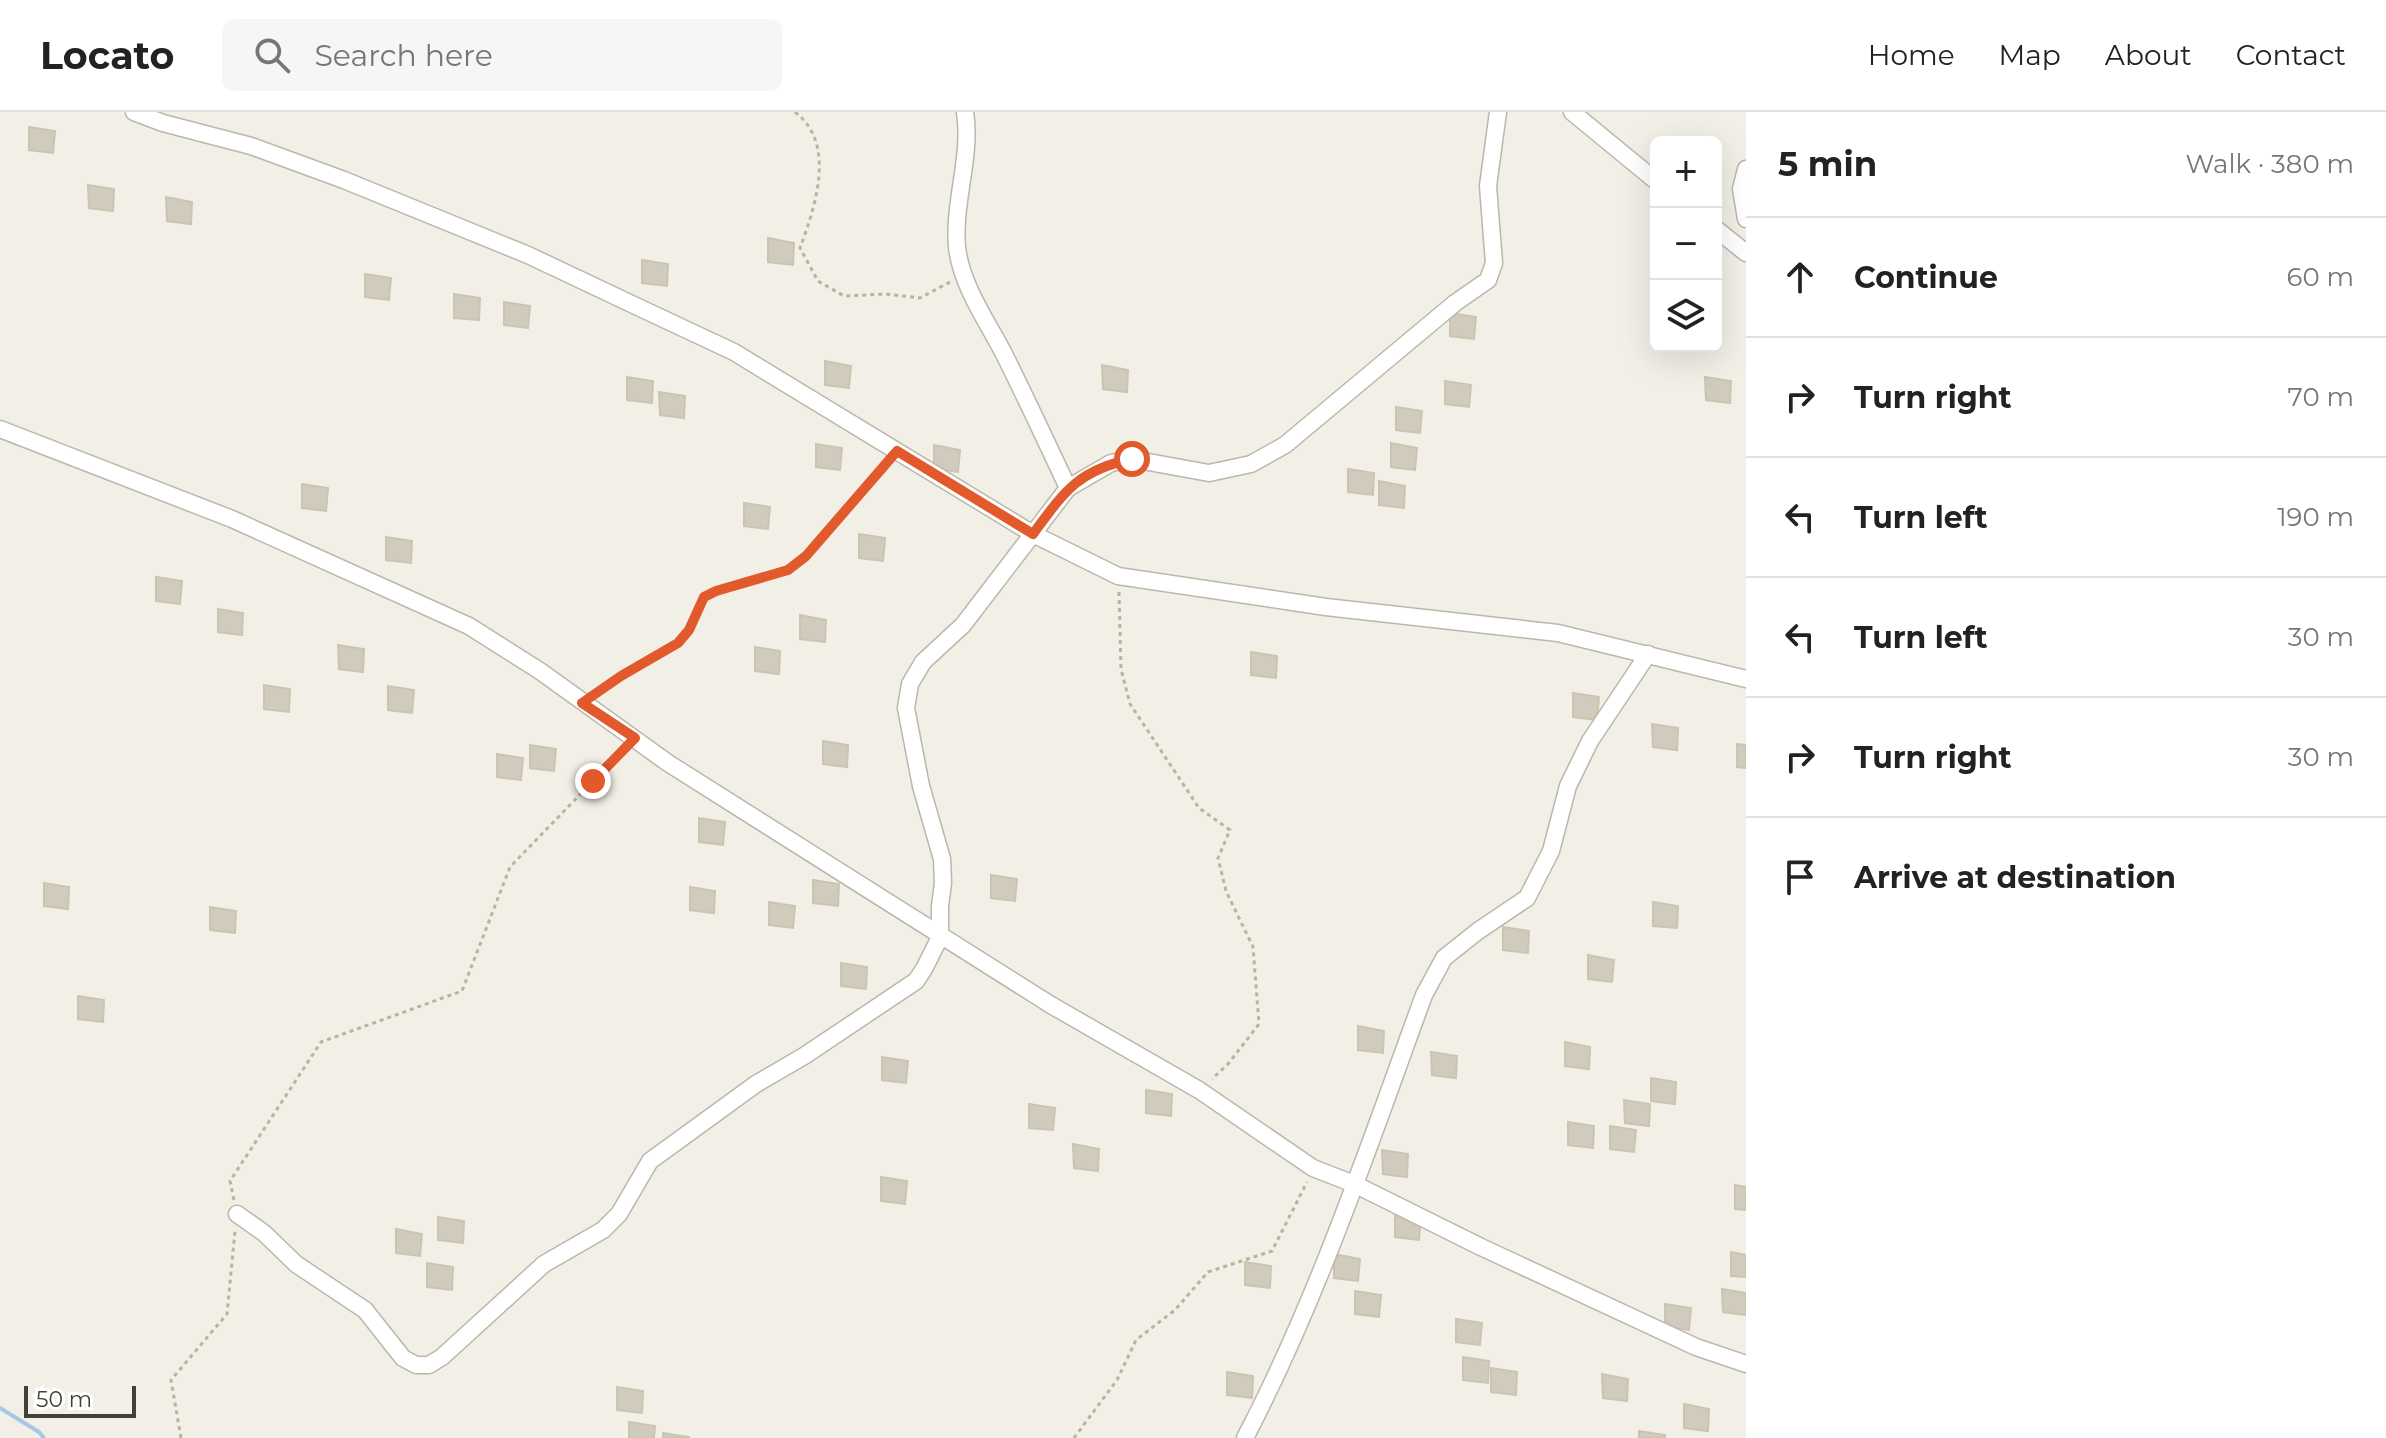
<!DOCTYPE html>
<html lang="en">
<head>
<meta charset="utf-8">
<style>
  :root { --surface:#fff; --page:#f6f6f6; --text:#222; --muted:#767676; --line:#e0e0e0 }
  body { margin:0; font-family:Montserrat,sans-serif; background:var(--page); color:var(--text) }
  .controls { position:absolute; right:24px; top:24px; display:grid; overflow:hidden; border-radius:12px; box-shadow:0 8px 32px #0002 }
  .controls button { width:72px; height:72px; display:grid; place-items:center; padding:0; border:0; border-bottom:2px solid var(--line); background:var(--surface); color:var(--text); font:40px sans-serif }
  .scale { position:absolute; left:24px; bottom:20px; width:112px; box-sizing:border-box; padding-left:8px; border:4px solid #433f36; border-top:0; font-size:22px; line-height:28px; white-space:nowrap; color:#433f36; -webkit-text-stroke:6px #fff; paint-order:stroke }
  .stop { position:absolute; width:24px; height:24px; margin:-18px; border:6px solid #e2592c; border-radius:50%; background:#fff }
  .stop.end { background:#e2592c; border-color:#fff; box-shadow:0 2px 8px #0008 }
  .list { margin:0; padding:0; list-style:none }
  h2 { display:flex; justify-content:space-between; align-items:center; height:104px; margin:0; padding:0 32px; font-size:34px }
  h2 small { font-size:26px; font-weight:400; color:var(--muted) }
  .list li { display:grid; grid-template-columns:52px 1fr auto; gap:24px; align-items:center; box-sizing:border-box; height:120px; padding:0 32px; border-top:2px solid var(--line) }
  .list b { display:block; font-size:30px; white-space:nowrap }
  .list em { font-size:26px; font-style:normal; color:var(--muted) }
  .icon { flex:none; width:44px; height:44px; fill:none; stroke:currentColor; stroke-width:2; stroke-linecap:round; stroke-linejoin:round }
  .map { position:relative; flex:none; width:1746px; height:1326px; overflow:hidden }
  header { display:flex; align-items:center; gap:48px; box-sizing:border-box; height:112px; padding:0 40px; background:var(--surface); border-bottom:2px solid var(--line) }
  header strong { font-size:38px }
  nav { display:flex; gap:44px; margin-inline-start:auto; font-size:28px }
  .search { width:560px; height:72px; background:var(--page); display:flex; align-items:center; gap:20px; box-sizing:border-box; padding:0 28px; border-radius:12px; color:var(--muted); font-size:30px }
  main { display:flex }
  aside { flex:1; background:var(--surface) }
  .map>svg:first-child { display:block }
  .lines { fill:none; stroke-linecap:round; stroke-linejoin:round }
  .stream { stroke:#a8c7e8; stroke-width:4 }
  .building { fill:#d1cbbd; stroke:#cbc4b1; stroke-width:2 }
  .minor-casing { stroke:#bbb7aa; stroke-width:19 }
  .path { stroke:#bbb49c; stroke-width:3; stroke-dasharray:4 4; stroke-linecap:butt }
  .minor { stroke:#fff; stroke-width:16 }
  .route { stroke:#e2592c; stroke-width:10 }
</style>
</head>
<body>
<header>
<strong>Locato</strong>
<div class="search"><svg class="icon" aria-label="search" viewBox="0 0 24 24"><circle cx="10" cy="10" r="6"/><path d="M15 15l6 6"/></svg>Search here</div>
<nav><a>Home</a><a>Map</a><a>About</a><a>Contact</a></nav>
</header>
<main>
<div class="map">
<svg width="1746" height="1326" viewBox="0 0 1746 1326">
  <rect width="100%" height="100%" fill="#f1efe6"/>
  <g class="lines">
    <path class="stream" d="M0,1296L39,1320L44,1326"/>
  </g>
  <g class="building">
    <path d="M29,15L55,19L53,41L29,38Z"/>
    <path d="M88,73L114,77L113,99L89,96Z"/>
    <path d="M166,85L192,90L191,112L167,109Z"/>
    <path d="M768,126L794,131L793,153L768,150Z"/>
    <path d="M642,148L668,152L667,174L642,171Z"/>
    <path d="M365,162L391,166L389,188L365,185Z"/>
    <path d="M454,182L480,186L479,208L454,206Z"/>
    <path d="M504,190L530,194L528,216L504,213Z"/>
    <path d="M1450,201L1476,205L1474,227L1450,224Z"/>
    <path d="M825,249L851,254L849,276L825,273Z"/>
    <path d="M1102,253L1128,258L1127,280L1103,277Z"/>
    <path d="M627,265L653,269L652,291L627,288Z"/>
    <path d="M1705,265L1731,269L1730,291L1706,288Z"/>
    <path d="M1445,269L1471,273L1469,295L1445,292Z"/>
    <path d="M659,280L685,284L684,306L660,303Z"/>
    <path d="M1396,295L1422,299L1420,321L1396,318Z"/>
    <path d="M1391,331L1417,336L1415,358L1391,355Z"/>
    <path d="M816,332L842,336L840,358L816,355Z"/>
    <path d="M934,333L960,338L958,360L934,357Z"/>
    <path d="M1348,357L1374,361L1373,383L1348,380Z"/>
    <path d="M1379,369L1405,374L1404,396L1379,393Z"/>
    <path d="M302,372L328,376L326,399L302,396Z"/>
    <path d="M744,391L770,395L768,417L744,414Z"/>
    <path d="M859,422L885,426L883,449L859,446Z"/>
    <path d="M386,425L412,429L411,451L386,448Z"/>
    <path d="M156,465L182,469L180,492L156,489Z"/>
    <path d="M218,497L243,501L242,523L218,520Z"/>
    <path d="M800,503L826,508L825,530L800,527Z"/>
    <path d="M338,533L364,537L363,560L339,557Z"/>
    <path d="M755,535L780,539L779,562L755,559Z"/>
    <path d="M1251,540L1277,544L1276,566L1251,563Z"/>
    <path d="M264,573L290,577L289,600L264,597Z"/>
    <path d="M388,574L414,578L412,601L388,598Z"/>
    <path d="M1573,581L1599,585L1597,608L1573,605Z"/>
    <path d="M1652,612L1678,616L1677,638L1653,635Z"/>
    <path d="M823,629L848,633L847,655L823,652Z"/>
    <path d="M1737,632L1746,633V656L1737,655Z"/>
    <path d="M530,633L556,637L554,659L530,656Z"/>
    <path d="M497,642L523,646L521,668L497,665Z"/>
    <path d="M699,706L725,710L723,733L699,730Z"/>
    <path d="M991,763L1017,767L1015,789L991,786Z"/>
    <path d="M813,768L839,772L838,794L813,791Z"/>
    <path d="M44,771L69,775L68,797L44,794Z"/>
    <path d="M690,775L715,779L714,801L690,798Z"/>
    <path d="M769,790L795,794L793,816L769,813Z"/>
    <path d="M1653,790L1678,794L1677,816L1653,814Z"/>
    <path d="M210,795L236,799L235,821L210,818Z"/>
    <path d="M1503,815L1529,819L1528,841L1503,838Z"/>
    <path d="M1588,843L1614,848L1612,870L1588,867Z"/>
    <path d="M841,851L867,855L866,877L841,874Z"/>
    <path d="M78,884L104,888L103,910L78,907Z"/>
    <path d="M1358,914L1384,919L1383,941L1358,938Z"/>
    <path d="M1565,930L1590,935L1589,957L1565,954Z"/>
    <path d="M1431,940L1457,944L1456,966L1432,963Z"/>
    <path d="M882,945L908,949L906,971L882,968Z"/>
    <path d="M1651,966L1676,970L1675,992L1651,989Z"/>
    <path d="M1146,978L1172,982L1171,1004L1146,1001Z"/>
    <path d="M1624,988L1650,992L1649,1014L1625,1011Z"/>
    <path d="M1029,992L1055,996L1053,1018L1029,1016Z"/>
    <path d="M1568,1010L1594,1014L1593,1036L1568,1033Z"/>
    <path d="M1610,1014L1636,1018L1634,1040L1610,1037Z"/>
    <path d="M1073,1032L1099,1037L1098,1059L1074,1056Z"/>
    <path d="M1382,1038L1408,1042L1407,1065L1383,1062Z"/>
    <path d="M881,1065L907,1069L905,1092L881,1089Z"/>
    <path d="M1735,1073L1746,1075V1098L1735,1097Z"/>
    <path d="M1395,1101L1421,1105L1419,1128L1395,1125Z"/>
    <path d="M438,1105L464,1109L463,1131L438,1128Z"/>
    <path d="M396,1117L422,1122L420,1144L396,1141Z"/>
    <path d="M1731,1140L1746,1143V1165L1731,1164Z"/>
    <path d="M1334,1142L1360,1147L1358,1169L1334,1166Z"/>
    <path d="M1245,1150L1271,1154L1270,1176L1245,1173Z"/>
    <path d="M427,1151L453,1155L452,1178L427,1175Z"/>
    <path d="M1722,1177L1746,1181V1203L1723,1200Z"/>
    <path d="M1355,1179L1381,1183L1379,1205L1355,1202Z"/>
    <path d="M1665,1192L1691,1196L1689,1218L1665,1215Z"/>
    <path d="M1456,1207L1482,1211L1480,1233L1456,1230Z"/>
    <path d="M1463,1245L1489,1249L1488,1271L1463,1268Z"/>
    <path d="M1491,1256L1517,1260L1516,1283L1491,1280Z"/>
    <path d="M1227,1260L1253,1264L1252,1286L1227,1283Z"/>
    <path d="M1602,1262L1628,1267L1627,1289L1603,1286Z"/>
    <path d="M617,1275L643,1279L642,1301L617,1298Z"/>
    <path d="M1684,1292L1709,1297L1708,1319L1684,1316Z"/>
    <path d="M629,1310L655,1314L654,1326H629Z"/>
    <path d="M1639,1319L1665,1323V1326H1639Z"/>
    <path d="M663,1321L689,1325V1326H663Z"/>
  </g>
  <g class="lines">
    <defs>
      <g id="minor">
        <path d="M134,0L163,11L251,34L344,68L528,143L638,195L734,240L1033,422L1118,464L1326,495L1558,521L1746,567"/>
        <path d="M965,0C972,44 953,90 957,135C961,173 987,209 1004,242C1026,286 1047,331 1068,376L1111,351L1132,347L1209,361L1251,352L1285,333L1455,191L1488,168L1494,151L1488,74L1498,0"/>
        <path d="M1572,0L1656,69"/>
        <path d="M1746,57L1741,77L1746,107"/>
        <path d="M1716,117L1746,141"/>
        <path d="M0,317L232,407L469,514L540,559L668,651L1051,893L1199,978L1313,1056L1354,1072L1481,1135L1696,1235L1746,1252"/>
        <path d="M237,1102L264,1121L296,1152L365,1198L403,1246L416,1253H429L442,1245L544,1152L603,1118L619,1102L650,1049L756,972L804,944L916,869L924,857L940,825V794L943,771L942,747L921,674L906,596L910,572L923,550L963,513L1068,376"/>
        <path d="M1245,1326C1319,1184 1369,1033 1424,883L1444,846L1478,819L1527,786L1551,739L1568,674L1590,629L1648,542"/>
      </g>
    </defs>
    <use href="#minor" class="minor-casing"/>
    <g class="path">
      <path d="M795,0C837,32 815,95 800,136L818,169L844,184L886,182L920,186L950,170"/>
      <path d="M1119,480L1121,557L1130,592L1199,696L1230,718L1218,746L1226,779L1253,835L1259,912L1228,952L1212,967"/>
      <path d="M595,582L621,564L678,531L689,518L704,485L716,479L788,458L806,444L885,352"/>
      <path d="M234,1088L230,1069L321,930L462,879L510,755L624,637"/>
      <path d="M181,1326L171,1268L227,1202L235,1119"/>
      <path d="M1074,1326L1117,1268L1136,1228L1175,1198L1208,1160L1272,1139L1307,1070"/>
    </g>
    <use href="#minor" class="minor"/>
  </g>
  <g class="lines">
    <path class="route" d="M593,669L635,626L582,591L621,564L678,531L689,518L704,485L716,479L788,458L806,444L897,339L1033,422C1064,380 1078,358 1132,347"/>
  </g>
</svg>
<div class="controls">
<button>+</button>
<button>−</button>
<button><svg class="icon" aria-label="layers" viewBox="0 0 24 24"><path d="M12 4l9 5-9 5-9-5zM3 14l9 5 9-5"/></svg></button>
</div>
<div class="scale">50 m</div>
<div class="stop" style="left:1132px;top:347px"></div>
<div class="stop end" style="left:593px;top:669px"></div>
</div>
<aside>
<h2>5 min<small>Walk · 380 m</small></h2>
<ul class="list">
<li><svg class="icon" aria-label="ahead" viewBox="0 0 24 24"><path d="M12 20V5M6 11l6-6 6 6"/></svg><div><b>Continue</b></div><em>60 m</em></li>
<li><svg class="icon" aria-label="right" viewBox="0 0 24 24"><path d="M7 20v-9h11M14 6l5 5-5 5"/></svg><div><b>Turn right</b></div><em>70 m</em></li>
<li><svg class="icon" aria-label="left" viewBox="0 0 24 24"><path d="M17 20v-9H6M10 6l-5 5 5 5"/></svg><div><b>Turn left</b></div><em>190 m</em></li>
<li><svg class="icon" aria-label="left" viewBox="0 0 24 24"><path d="M17 20v-9H6M10 6l-5 5 5 5"/></svg><div><b>Turn left</b></div><em>30 m</em></li>
<li><svg class="icon" aria-label="right" viewBox="0 0 24 24"><path d="M7 20v-9h11M14 6l5 5-5 5"/></svg><div><b>Turn right</b></div><em>30 m</em></li>
<li><svg class="icon" aria-label="arrive" viewBox="0 0 24 24"><path d="M6 21V4h12l-3 4 3 4H6"/></svg><div><b>Arrive at destination</b></div></li>
</ul>
</aside>
</main>
</body>
</html>
